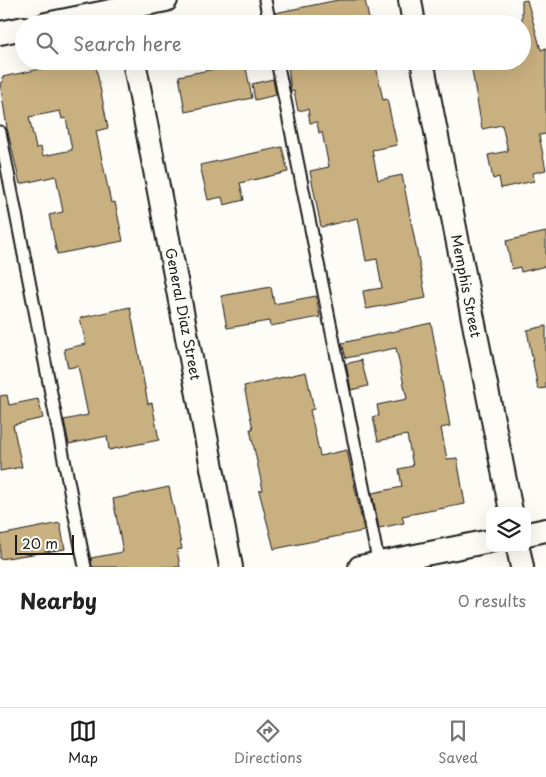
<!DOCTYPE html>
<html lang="en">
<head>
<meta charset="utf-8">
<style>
  :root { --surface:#fff; --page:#f6f6f6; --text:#222; --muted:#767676; --line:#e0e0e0; --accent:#1c1c1c }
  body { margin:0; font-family:"Playpen Sans",sans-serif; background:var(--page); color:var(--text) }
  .controls { position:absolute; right:15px; bottom:15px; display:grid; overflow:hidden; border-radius:10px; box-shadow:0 5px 20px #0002 }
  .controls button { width:45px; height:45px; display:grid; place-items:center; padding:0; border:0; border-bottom:1px solid var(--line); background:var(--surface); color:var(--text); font:25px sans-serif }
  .scale { position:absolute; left:15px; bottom:12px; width:59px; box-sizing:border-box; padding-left:5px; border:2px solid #1c1c1c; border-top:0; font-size:14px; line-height:18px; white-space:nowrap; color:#1c1c1c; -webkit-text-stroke:4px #fdfcf7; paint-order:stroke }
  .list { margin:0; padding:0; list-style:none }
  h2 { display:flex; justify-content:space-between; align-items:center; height:65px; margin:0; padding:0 20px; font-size:21px }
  h2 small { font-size:16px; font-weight:400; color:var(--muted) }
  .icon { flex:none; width:28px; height:28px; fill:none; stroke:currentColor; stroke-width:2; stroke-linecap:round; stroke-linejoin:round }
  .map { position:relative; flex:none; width:546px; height:567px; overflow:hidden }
  .search { position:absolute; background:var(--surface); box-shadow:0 5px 20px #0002; left:15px; right:15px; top:15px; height:55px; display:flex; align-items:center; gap:12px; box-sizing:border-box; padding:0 18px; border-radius:28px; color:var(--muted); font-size:19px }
  .sheet { height:140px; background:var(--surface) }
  nav { display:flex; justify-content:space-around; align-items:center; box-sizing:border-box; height:70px; border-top:1px solid var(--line); background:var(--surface); font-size:14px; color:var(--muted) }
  nav a { display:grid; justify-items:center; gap:2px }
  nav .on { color:var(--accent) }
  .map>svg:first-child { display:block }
  .building { fill:#c9b080; stroke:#1c1c1c; fill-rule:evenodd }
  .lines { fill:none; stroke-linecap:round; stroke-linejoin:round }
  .lane-casing { stroke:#1c1c1c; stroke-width:15 }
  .street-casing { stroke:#1c1c1c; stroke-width:26 }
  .lane { stroke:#fdfcf7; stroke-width:11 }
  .street { stroke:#fdfcf7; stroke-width:22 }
  .labels { text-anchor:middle; stroke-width:5; stroke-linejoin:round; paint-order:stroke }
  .street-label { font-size:14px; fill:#1c1c1c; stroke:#fdfcf7 }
</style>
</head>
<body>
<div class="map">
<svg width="546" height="567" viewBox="0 0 546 567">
  <rect width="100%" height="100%" fill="#fdfcf7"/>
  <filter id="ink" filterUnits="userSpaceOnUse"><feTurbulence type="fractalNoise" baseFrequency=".02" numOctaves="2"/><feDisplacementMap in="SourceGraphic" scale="10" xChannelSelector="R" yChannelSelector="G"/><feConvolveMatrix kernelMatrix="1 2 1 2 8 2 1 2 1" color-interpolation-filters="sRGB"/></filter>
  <g filter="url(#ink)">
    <g class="building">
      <path d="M338,0H365L370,24H277L275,13Z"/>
      <path d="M527,0L541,50L546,48V134L539,135L546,170L533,173L534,181L501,188L499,177L493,179L488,155L508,151L502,125L482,129L471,64L483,61H522V1Z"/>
      <path d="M300,61H375L383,100L387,99L397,145L372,150L378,180L402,175L426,298L366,309L363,291L382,288L377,259L366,261L358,218L321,227L310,171L329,167L322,132L319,133L317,122L310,123L308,109L298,111L294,91L291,92L288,64Z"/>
      <path d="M95,62L108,128L96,131L111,203L115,202L123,241L57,254L49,215L63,212L56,176L20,184L7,128L0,83L3,82L2,77L65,64L66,68ZM60,111L62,119L66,118L72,150L43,156L41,147L36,148L29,117Z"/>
      <path d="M245,63L252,98L185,112L179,76Z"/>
      <path d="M273,79L276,95L255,100L252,84Z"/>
      <path d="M282,147L288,172L240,183L244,200L224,205L222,197L208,200L200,165Z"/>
      <path d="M546,232V266L521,272L520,267L512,269L506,241Z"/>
      <path d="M271,287L274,304L316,296L320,317L270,326L269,321L227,328L221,296Z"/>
      <path d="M130,307L148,404L152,403L159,440L109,450L107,436L69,444L64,420L88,415L78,366L68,368L64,349L86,344L80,318Z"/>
      <path d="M431,323L450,426L441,428L447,459L457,458L465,504L402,516L404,523L379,528L372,493L402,487L399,469L413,466L407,435L378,441L373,417L379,416L377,405L407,399L396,348L346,358L342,343Z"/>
      <path d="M546,326V388L538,389L527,330Z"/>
      <path d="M361,360L368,386L351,390L346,364Z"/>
      <path d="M306,372L314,409L310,410L320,456L347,450L364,531L274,549L259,491L263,490L250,429H253L244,386Z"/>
      <path d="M7,395L9,405L38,399L43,418L13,425L22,467L0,471V396Z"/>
      <path d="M169,487L182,549L177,550L180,567H92L91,558L123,552L113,499Z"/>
      <path d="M60,523L65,549L0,559V535Z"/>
    </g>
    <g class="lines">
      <defs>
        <g id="lane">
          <path d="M265,0L270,24"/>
          <path d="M277,61L379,565"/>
          <path d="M0,132L85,567"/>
        </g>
        <g id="street">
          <path d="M410,0L414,24"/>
          <path d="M46,24L166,0"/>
          <path d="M0,33L24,28"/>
          <path d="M134,61L231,567"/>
          <path d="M422,61L511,511"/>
          <path d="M527,534L546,530"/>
          <path d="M518,548L522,567"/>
          <path d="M360,567L490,541"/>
        </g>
      </defs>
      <use href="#lane" class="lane-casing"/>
      <use href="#street" class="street-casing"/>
      <use href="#lane" class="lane"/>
      <use href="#street" class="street"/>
    </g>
  </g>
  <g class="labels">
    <g class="street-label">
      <text transform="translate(466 286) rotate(79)" y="5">Memphis Street</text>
      <text transform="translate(183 314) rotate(79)" y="5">General Diaz Street</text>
    </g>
  </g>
</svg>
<div class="controls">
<button><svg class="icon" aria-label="layers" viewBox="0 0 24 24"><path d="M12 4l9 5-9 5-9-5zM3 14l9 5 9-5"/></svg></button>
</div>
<div class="scale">20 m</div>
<div class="search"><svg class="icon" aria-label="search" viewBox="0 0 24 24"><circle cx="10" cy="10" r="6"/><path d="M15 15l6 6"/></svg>Search here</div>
</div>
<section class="sheet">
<h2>Nearby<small>0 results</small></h2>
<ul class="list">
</ul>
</section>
<nav>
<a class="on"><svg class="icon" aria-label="map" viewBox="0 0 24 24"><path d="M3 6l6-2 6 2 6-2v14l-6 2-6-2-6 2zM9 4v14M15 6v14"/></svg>Map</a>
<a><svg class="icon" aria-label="directions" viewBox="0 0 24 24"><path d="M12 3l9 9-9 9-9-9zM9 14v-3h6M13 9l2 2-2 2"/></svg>Directions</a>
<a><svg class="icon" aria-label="saved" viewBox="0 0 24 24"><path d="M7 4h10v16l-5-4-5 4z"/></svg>Saved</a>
</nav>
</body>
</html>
